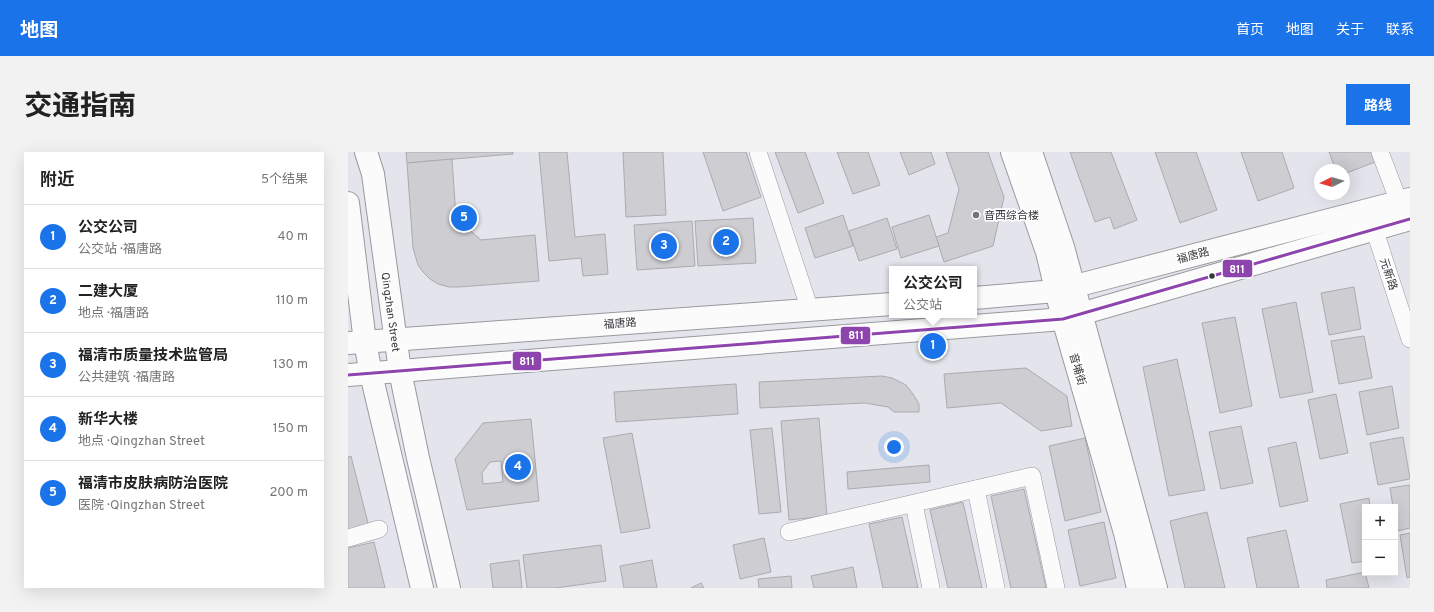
<!DOCTYPE html>
<html lang="zh">
<head>
<meta charset="utf-8">
<style>
  :root { --surface:#fff; --page:#f2f2f2; --text:#222; --muted:#767676; --line:#e0e0e0; --accent:#1a73e8 }
  body { margin:0; font-family:Overpass,"Noto Sans SC",sans-serif; background:var(--page); color:var(--text) }
  .controls { position:absolute; right:12px; bottom:12px; display:grid; overflow:hidden; border-radius:0px; box-shadow:0 4px 16px #0002 }
  .controls button { width:36px; height:36px; display:grid; place-items:center; padding:0; border:0; border-bottom:1px solid var(--line); background:var(--surface); color:var(--text); font:20px sans-serif }
  .compass { position:absolute; left:966px; top:12px; width:36px; height:36px; border-radius:50%; background:var(--surface); box-shadow:0 4px 16px #0002; rotate:265deg }
  .you { position:absolute; left:546px; top:295px; width:14px; height:14px; margin:-10px; border:3px solid #fff; border-radius:50%; background:#1a73e8; box-shadow:0 0 0 6px #1a73e833 }
  .badge { display:grid; place-items:center; width:26px; height:26px; border-radius:50%; background:var(--accent); color:#fff; font-size:13px; font-weight:700 }
  .pin { position:absolute; translate:-50% -50%; border:2px solid #fff; box-shadow:0 1px 4px #0006 }
  .popup { position:absolute; left:541px; top:114px; width:88px; height:52px; box-sizing:border-box; display:grid; place-content:center; border-radius:0px; background:var(--surface); filter:drop-shadow(0 1px 3px #0005); font-size:13px; white-space:nowrap; color:var(--muted) }
  .popup b { font-size:15px; color:var(--text) }
  .popup::after { content:''; position:absolute; left:50%; top:100%; margin-left:-8px; border:8px solid transparent; border-top-color:var(--surface) }
  .list { margin:0; padding:0; list-style:none }
  h2 { display:flex; justify-content:space-between; align-items:center; height:52px; margin:0; padding:0 16px; font-size:17px }
  h2 small { font-size:13px; font-weight:400; color:var(--muted) }
  .list li { display:grid; grid-template-columns:26px 1fr auto; gap:12px; align-items:center; box-sizing:border-box; height:64px; padding:0 16px; border-top:1px solid var(--line) }
  .list b { display:block; font-size:15px; white-space:nowrap }
  .list p { margin:0; font-size:13px; white-space:nowrap; color:var(--muted) }
  .list em { font-size:13px; font-style:normal; color:var(--muted) }
  .map { position:relative; flex:none; width:1062px; height:436px; overflow:hidden; border-radius:0px }
  header { display:flex; align-items:center; gap:24px; box-sizing:border-box; height:56px; padding:0 20px; background:var(--accent); color:#fff }
  header strong { font-size:19px }
  nav { display:flex; gap:22px; margin-inline-start:auto; font-size:14px }
  .intro { display:flex; align-items:center; justify-content:space-between; box-sizing:border-box; height:96px; padding:0 24px }
  h1 { margin:0; font-size:28px }
  .button { padding:10px 18px; border-radius:0px; background:var(--accent); color:#fff; font-size:14px; font-weight:700 }
  main { display:flex; gap:24px; padding:0 24px }
  aside { flex:1; background:var(--surface); border-radius:0px; box-shadow:0 4px 16px #0002 }
  .map>svg:first-child { display:block }
  .building { fill:#cdcdd2; stroke:#aaabb1; fill-rule:evenodd }
  .lines { fill:none; stroke-linecap:round; stroke-linejoin:round }
  .street-casing { stroke:#999a9f; stroke-width:18 }
  .secondary-casing { stroke:#999a9f; stroke-width:24 }
  .street { stroke:#fbfbfc; stroke-width:17 }
  .secondary { stroke:#fbfbfc; stroke-width:22 }
  .bus-1-casing { stroke:#fff; stroke-width:6 }
  .bus-1 { stroke:#8e44ad; stroke-width:3 }
  .poi-dot { fill:#73747a; stroke:#fff; stroke-width:1.5 }
  .bus-dot { fill:#36373c; stroke:#fff; stroke-width:1.5 }
  .labels { text-anchor:middle; stroke-width:3.5; stroke-linejoin:round; paint-order:stroke }
  .poi-label { font-size:11px; fill:#36373c; stroke:#fff; text-anchor:start }
  .street-label { font-size:11px; fill:#36373c; stroke:#fff }
  .line-badge { stroke:#fff; stroke-width:1.5 }
  .badge-label { font-size:11px; text-anchor:middle; font-weight:bold; fill:#fff }
</style>
</head>
<body>
<header>
<strong>地图</strong>
<nav><a>首页</a><a>地图</a><a>关于</a><a>联系</a></nav>
</header>
<div class="intro"><h1>交通指南</h1><a class="button">路线</a></div>
<main>
<aside>
<h2>附近<small>5个结果</small></h2>
<ul class="list">
<li><span class="badge">1</span><div><b>公交公司</b><p>公交站 · 福唐路</p></div><em>40 m</em></li>
<li><span class="badge">2</span><div><b>二建大厦</b><p>地点 · 福唐路</p></div><em>110 m</em></li>
<li><span class="badge">3</span><div><b>福清市质量技术监管局</b><p>公共建筑 · 福唐路</p></div><em>130 m</em></li>
<li><span class="badge">4</span><div><b>新华大楼</b><p>地点 · Qingzhan Street</p></div><em>150 m</em></li>
<li><span class="badge">5</span><div><b>福清市皮肤病防治医院</b><p>医院 · Qingzhan Street</p></div><em>200 m</em></li>
</ul>
</aside>
<div class="map">
<svg width="1062" height="436" viewBox="0 0 1062 436">
  <rect width="100%" height="100%" fill="#e4e5ec"/>
  <g class="building">
    <path d="M58,0H165V2L59,11Z"/>
    <path d="M191,0H219L227,85L257,82L260,122L235,124L233,106L201,109Z"/>
    <path d="M275,0H315L318,63L278,65Z"/>
    <path d="M355,0H398L413,45L375,59Z"/>
    <path d="M427,0H457L476,51L450,61Z"/>
    <path d="M489,0H520L532,33L505,42Z"/>
    <path d="M552,0H583L587,12L561,23Z"/>
    <path d="M598,0H640L656,45L645,94L596,110L588,85L600,81L611,37Z"/>
    <path d="M722,0H763L789,68L766,77L762,65L747,70Z"/>
    <path d="M807,0H848L869,58L832,71Z"/>
    <path d="M893,0H934L946,36L910,49Z"/>
    <path d="M981,0H1023L1027,10L996,22V18H988Z"/>
    <path d="M104,7L108,66L133,88L187,83L191,129L111,135H101L90,132L82,127L75,120L70,113L65,96L59,11Z"/>
    <path d="M495,63L505,94L467,106L457,76Z"/>
    <path d="M581,63L591,94L553,106L544,75Z"/>
    <path d="M405,66L408,111L350,114L347,69Z"/>
    <path d="M539,66L549,97L511,109L501,79Z"/>
    <path d="M344,69L347,114L289,118L286,73Z"/>
    <path d="M1006,135L1013,177L981,183L973,141Z"/>
    <path d="M948,150L965,240L932,246L914,157Z"/>
    <path d="M887,165L904,254L872,261L854,171Z"/>
    <path d="M1016,184L1024,226L991,232L983,189Z"/>
    <path d="M829,207L857,338L821,344L795,215Z"/>
    <path d="M678,216L719,244L724,274L693,279L653,251L599,256L596,222Z"/>
    <path d="M534,224L544,226L558,233L565,242L571,252V260H546L540,255L517,251L412,256L411,230Z"/>
    <path d="M388,232L390,262L268,270L266,240Z"/>
    <path d="M1044,234L1051,276L1019,283L1011,240Z"/>
    <path d="M988,242L1000,301L972,307L960,248Z"/>
    <path d="M471,266L479,364L441,368L433,269Z"/>
    <path d="M183,267L191,349L119,358L107,307L135,271ZM153,309L155,330L135,332L134,321L142,310Z"/>
    <path d="M893,274L905,331L873,337L861,280Z"/>
    <path d="M424,276L433,360L411,362L402,278Z"/>
    <path d="M284,281L302,376L273,381L255,286Z"/>
    <path d="M1055,285L1062,327L1030,333L1022,291Z"/>
    <path d="M737,286L753,360L717,369L701,294Z"/>
    <path d="M948,290L960,349L932,355L920,296Z"/>
    <path d="M3,304L21,375L0,380V305Z"/>
    <path d="M581,313L582,330L500,337L499,320Z"/>
    <path d="M1062,333V376L1050,379L1047,355H1045L1042,336Z"/>
    <path d="M676,337L698,436H663L643,344Z"/>
    <path d="M1021,346L1022,355H1017V409L1004,411L992,352Z"/>
    <path d="M615,350L634,436H600L582,358Z"/>
    <path d="M859,360L877,436H837L822,369Z"/>
    <path d="M554,365L570,436H535L521,372Z"/>
    <path d="M756,370L768,426L732,434L720,378Z"/>
    <path d="M938,378L951,436H909L899,386Z"/>
    <path d="M1062,381V425L1059,426L1052,383Z"/>
    <path d="M416,386L423,420L392,427L385,393Z"/>
    <path d="M26,390L37,436H0V396Z"/>
    <path d="M253,393L258,429L208,436H179L175,403Z"/>
    <path d="M171,408L174,436H145L142,412Z"/>
    <path d="M304,408L309,436H276L272,414Z"/>
    <path d="M505,415L509,436H466L463,424Z"/>
    <path d="M1017,420L1021,436H979L978,428Z"/>
    <path d="M443,424L444,436H411L410,427Z"/>
    <path d="M353,431L356,436H343Z"/>
  </g>
  <g class="lines">
    <defs>
      <g id="street">
        <path d="M410,0L462,158"/>
        <path d="M1032,0L1051,50"/>
        <path d="M1023,67L1062,187"/>
        <path d="M628,337L648,436"/>
        <path d="M566,352L583,436"/>
        <path d="M441,380L684,324L708,436"/>
        <path d="M0,386L31,377"/>
      </g>
      <g id="secondary">
        <path d="M18,0L25,22L52,219L70,306L101,436"/>
        <path d="M664,0L699,100L715,167L777,381L790,436"/>
        <path d="M683,0L715,95L808,436"/>
        <path d="M0,51L17,190L23,222L74,436"/>
        <path d="M626,146L708,139L1062,47"/>
        <path d="M0,191L544,152"/>
        <path d="M0,223L715,167L1062,67"/>
      </g>
    </defs>
    <use href="#street" class="street-casing"/>
    <use href="#secondary" class="secondary-casing"/>
    <use href="#street" class="street"/>
    <use href="#secondary" class="secondary"/>
    <defs>
      <path id="bus-1" d="M0,223L715,167L1062,67"/>
    </defs>
    <use href="#bus-1" class="bus-1-casing"/>
    <use href="#bus-1" class="bus-1"/>
  </g>
  <circle class="poi-dot" cx="628" cy="63" r="4"/>
  <circle class="bus-dot" cx="864" cy="124" r="3.5"/>
  <g class="labels">
    <g class="poi-label">
      <text x="636" y="67">音西综合楼</text>
    </g>
    <g class="street-label">
      <text transform="translate(845 103) rotate(-15)" y="4">福唐路</text>
      <text transform="translate(1041 122) rotate(72)" y="4">元新路</text>
      <text transform="translate(43 160) rotate(82)" y="4">Qingzhan Street</text>
      <text transform="translate(272 171) rotate(-4)" y="4">福唐路</text>
      <text transform="translate(730 217) rotate(74)" y="4">音埔街</text>
    </g>
  </g>
  <g class="line-badge">
    <rect x="874" y="107" width="31" height="19" rx="4" fill="#8e44ad"/>
    <rect x="492" y="174" width="31" height="19" rx="4" fill="#8e44ad"/>
    <rect x="164" y="199" width="30" height="20" rx="4" fill="#8e44ad"/>
  </g>
  <g class="badge-label">
    <text x="889" y="121">811</text>
    <text x="508" y="187">811</text>
    <text x="179" y="213">811</text>
  </g>
</svg>
<div class="controls">
<button>+</button>
<button>−</button>
</div>
<svg class="compass" viewBox="-18 -18 36 36"><path d="M0-13l5 13h-10z" fill="#e53935"/><path d="M0 13l5-13h-10z" fill="#767676"/></svg>
<div class="you"></div>
<div class="pin badge" style="left:585px;top:194px">1</div>
<div class="popup"><b>公交公司</b>公交站</div>
<div class="pin badge" style="left:378px;top:90px">2</div>
<div class="pin badge" style="left:316px;top:94px">3</div>
<div class="pin badge" style="left:170px;top:315px">4</div>
<div class="pin badge" style="left:116px;top:66px">5</div>
</div>
</main>
</body>
</html>
